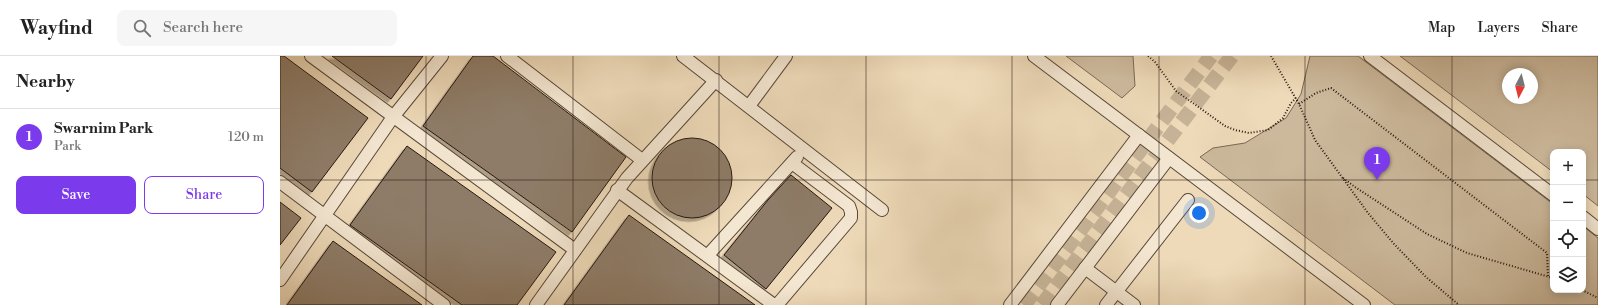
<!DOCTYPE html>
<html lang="en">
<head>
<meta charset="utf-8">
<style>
  :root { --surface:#fff; --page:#f6f6f6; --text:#222; --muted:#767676; --line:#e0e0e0; --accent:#7c3aed }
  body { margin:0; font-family:"Libre Bodoni",serif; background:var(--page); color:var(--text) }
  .controls { position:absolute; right:12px; bottom:12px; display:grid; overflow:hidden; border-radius:8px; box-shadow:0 2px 10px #0003 }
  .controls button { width:36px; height:36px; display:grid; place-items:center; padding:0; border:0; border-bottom:1px solid var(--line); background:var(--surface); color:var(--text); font:20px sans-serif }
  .compass { position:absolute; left:1222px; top:12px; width:36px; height:36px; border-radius:50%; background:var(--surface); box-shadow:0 2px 10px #0003; rotate:187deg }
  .you { position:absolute; left:919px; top:157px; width:14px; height:14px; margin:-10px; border:3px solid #fff; border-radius:50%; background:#1a73e8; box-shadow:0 0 0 6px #1a73e833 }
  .badge { display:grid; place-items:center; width:26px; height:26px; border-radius:50%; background:var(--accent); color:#fff; font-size:13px; font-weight:700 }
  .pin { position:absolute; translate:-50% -33px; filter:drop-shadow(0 1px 2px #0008) }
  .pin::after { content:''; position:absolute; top:21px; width:14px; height:12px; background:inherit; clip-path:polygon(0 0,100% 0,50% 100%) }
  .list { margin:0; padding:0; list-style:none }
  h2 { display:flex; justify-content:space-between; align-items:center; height:52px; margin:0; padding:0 16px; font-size:17px }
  h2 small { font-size:13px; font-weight:400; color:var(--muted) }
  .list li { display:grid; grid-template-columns:26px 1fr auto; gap:12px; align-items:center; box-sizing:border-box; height:56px; padding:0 16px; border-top:1px solid var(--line) }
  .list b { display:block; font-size:15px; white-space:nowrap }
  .list p { margin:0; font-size:13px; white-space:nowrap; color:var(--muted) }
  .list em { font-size:13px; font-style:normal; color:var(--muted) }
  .actions { display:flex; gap:8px; padding:12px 16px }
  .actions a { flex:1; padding:9px 0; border:1px solid var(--accent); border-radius:8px; text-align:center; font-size:14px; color:var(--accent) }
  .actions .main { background:var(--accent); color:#fff }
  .icon { flex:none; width:22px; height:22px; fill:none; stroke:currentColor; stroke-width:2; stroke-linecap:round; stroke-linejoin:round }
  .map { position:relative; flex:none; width:1318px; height:249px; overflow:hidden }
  header { display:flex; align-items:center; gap:24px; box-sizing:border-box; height:56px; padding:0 20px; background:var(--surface); border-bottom:1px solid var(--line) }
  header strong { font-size:19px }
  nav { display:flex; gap:22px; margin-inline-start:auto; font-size:14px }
  .search { width:280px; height:36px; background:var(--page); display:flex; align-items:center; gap:10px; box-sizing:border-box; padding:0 14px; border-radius:8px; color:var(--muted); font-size:15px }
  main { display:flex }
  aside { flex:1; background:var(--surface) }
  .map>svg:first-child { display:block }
  .green { fill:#ccb99c; stroke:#7a6856; fill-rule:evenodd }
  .building { fill:#8e7c68; stroke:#271710; filter:url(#shadow) }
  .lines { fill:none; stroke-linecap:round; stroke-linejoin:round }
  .major-tunnel { stroke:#c6b397; stroke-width:15; stroke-dasharray:15 8; stroke-linecap:butt }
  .minor-casing { stroke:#59483a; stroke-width:14 }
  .path { stroke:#271710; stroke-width:2; stroke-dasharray:1 2; stroke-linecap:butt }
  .minor { stroke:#f4e7d2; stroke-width:12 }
  .grid { fill:none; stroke:#271710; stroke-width:1; stroke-opacity:0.55 }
</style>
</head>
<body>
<header>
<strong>Wayfind</strong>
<div class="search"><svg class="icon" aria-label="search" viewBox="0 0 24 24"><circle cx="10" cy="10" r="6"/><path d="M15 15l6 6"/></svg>Search here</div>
<nav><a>Map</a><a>Layers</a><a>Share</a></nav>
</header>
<main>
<aside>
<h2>Nearby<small></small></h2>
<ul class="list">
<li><span class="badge">1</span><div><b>Swarnim Park</b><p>Park</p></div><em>120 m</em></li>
</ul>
<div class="actions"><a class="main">Save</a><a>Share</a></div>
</aside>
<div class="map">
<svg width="1318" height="249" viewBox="0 0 1318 249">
  <defs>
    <filter id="shadow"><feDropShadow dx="-3.5" dy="3.5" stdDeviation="0" flood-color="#0004"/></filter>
  </defs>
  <rect width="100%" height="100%" fill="#eedab9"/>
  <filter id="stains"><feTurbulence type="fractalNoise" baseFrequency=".005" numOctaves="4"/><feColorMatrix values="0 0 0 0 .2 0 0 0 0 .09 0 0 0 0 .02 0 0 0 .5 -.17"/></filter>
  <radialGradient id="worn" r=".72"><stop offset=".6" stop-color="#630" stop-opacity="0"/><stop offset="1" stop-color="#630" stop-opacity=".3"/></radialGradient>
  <g class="green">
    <path d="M786,0H853L855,30L842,42Z"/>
    <path d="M1030,0H1078L1273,148V234H1303V170L1318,182V249H1115L920,101L933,92L965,87L1006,62L1021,38Z"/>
    <path d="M1120,0H1318V150L1303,138V96H1273V116ZM1228,18H1252V42H1228Z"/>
  </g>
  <g class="building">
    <path d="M0,0H4L88,62L32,136L0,112Z"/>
    <path d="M52,0H143L111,43Z"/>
    <path d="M193,0H213L346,101L292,176L143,70Z"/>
    <circle cx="412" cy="122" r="40"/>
    <path d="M127,90L276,196L237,249H182L70,169Z"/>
    <path d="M511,119L552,152L486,233L444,199L488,144Z"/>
    <path d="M0,146L21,162L0,189Z"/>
    <path d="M349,159L475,249H284Z"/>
    <path d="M53,185L142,249H7Z"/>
  </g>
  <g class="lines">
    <g class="major-tunnel">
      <path d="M744,249L931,0"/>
      <path d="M762,249L952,0"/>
    </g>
    <defs>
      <g id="minor">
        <path d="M31,0L295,194"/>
        <path d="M227,0L362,104"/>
        <path d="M403,0L602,154"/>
        <path d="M754,0L1084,249"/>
        <path d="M1090,0L1273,139"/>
        <path d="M469,50L506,0"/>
        <path d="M0,126L164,249"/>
        <path d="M337,134L494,249"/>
        <path d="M1303,161L1318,173"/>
        <path d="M428,199L517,101"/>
        <path d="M805,212L854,249"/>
        <path d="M0,224L113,61L162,0"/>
        <path d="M256,249L347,122L436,24"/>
        <path d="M497,249L571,162V156L569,150L512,107"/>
        <path d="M730,249L859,79"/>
        <path d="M777,249L889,102"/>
        <path d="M826,249L908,144"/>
      </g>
    </defs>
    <use href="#minor" class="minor-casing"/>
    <g class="path">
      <path d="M868,0L875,6L896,35L945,70L955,74L969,77L988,74L1003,62L1011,47L1016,42"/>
      <path d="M991,0L1019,48L1035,84L1088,157L1114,188L1146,221L1179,249"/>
      <path d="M1019,48L1036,37L1051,32L1267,197L1268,220"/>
      <path d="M1063,122L1075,131L1147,178L1187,197L1273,222"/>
      <path d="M1302,234L1318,242"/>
    </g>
    <use href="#minor" class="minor"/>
  </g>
  <path class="grid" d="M146,0V249M293,0V249M439,0V249M586,0V249M732,0V249M879,0V249M1025,0V249M1172,0V249M0,124H1273M1303,124H1318"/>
  <rect width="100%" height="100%" filter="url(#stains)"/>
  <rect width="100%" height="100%" fill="url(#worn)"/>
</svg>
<div class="controls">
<button>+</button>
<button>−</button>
<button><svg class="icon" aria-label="locate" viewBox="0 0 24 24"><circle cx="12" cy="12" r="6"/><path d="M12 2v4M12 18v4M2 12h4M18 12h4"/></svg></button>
<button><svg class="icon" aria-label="layers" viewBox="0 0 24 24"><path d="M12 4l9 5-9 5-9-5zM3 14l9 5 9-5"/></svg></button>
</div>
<svg class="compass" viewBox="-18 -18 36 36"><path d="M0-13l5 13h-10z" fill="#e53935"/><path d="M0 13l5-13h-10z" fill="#767676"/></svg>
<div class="you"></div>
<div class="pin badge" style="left:1097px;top:124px">1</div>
</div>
</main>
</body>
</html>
